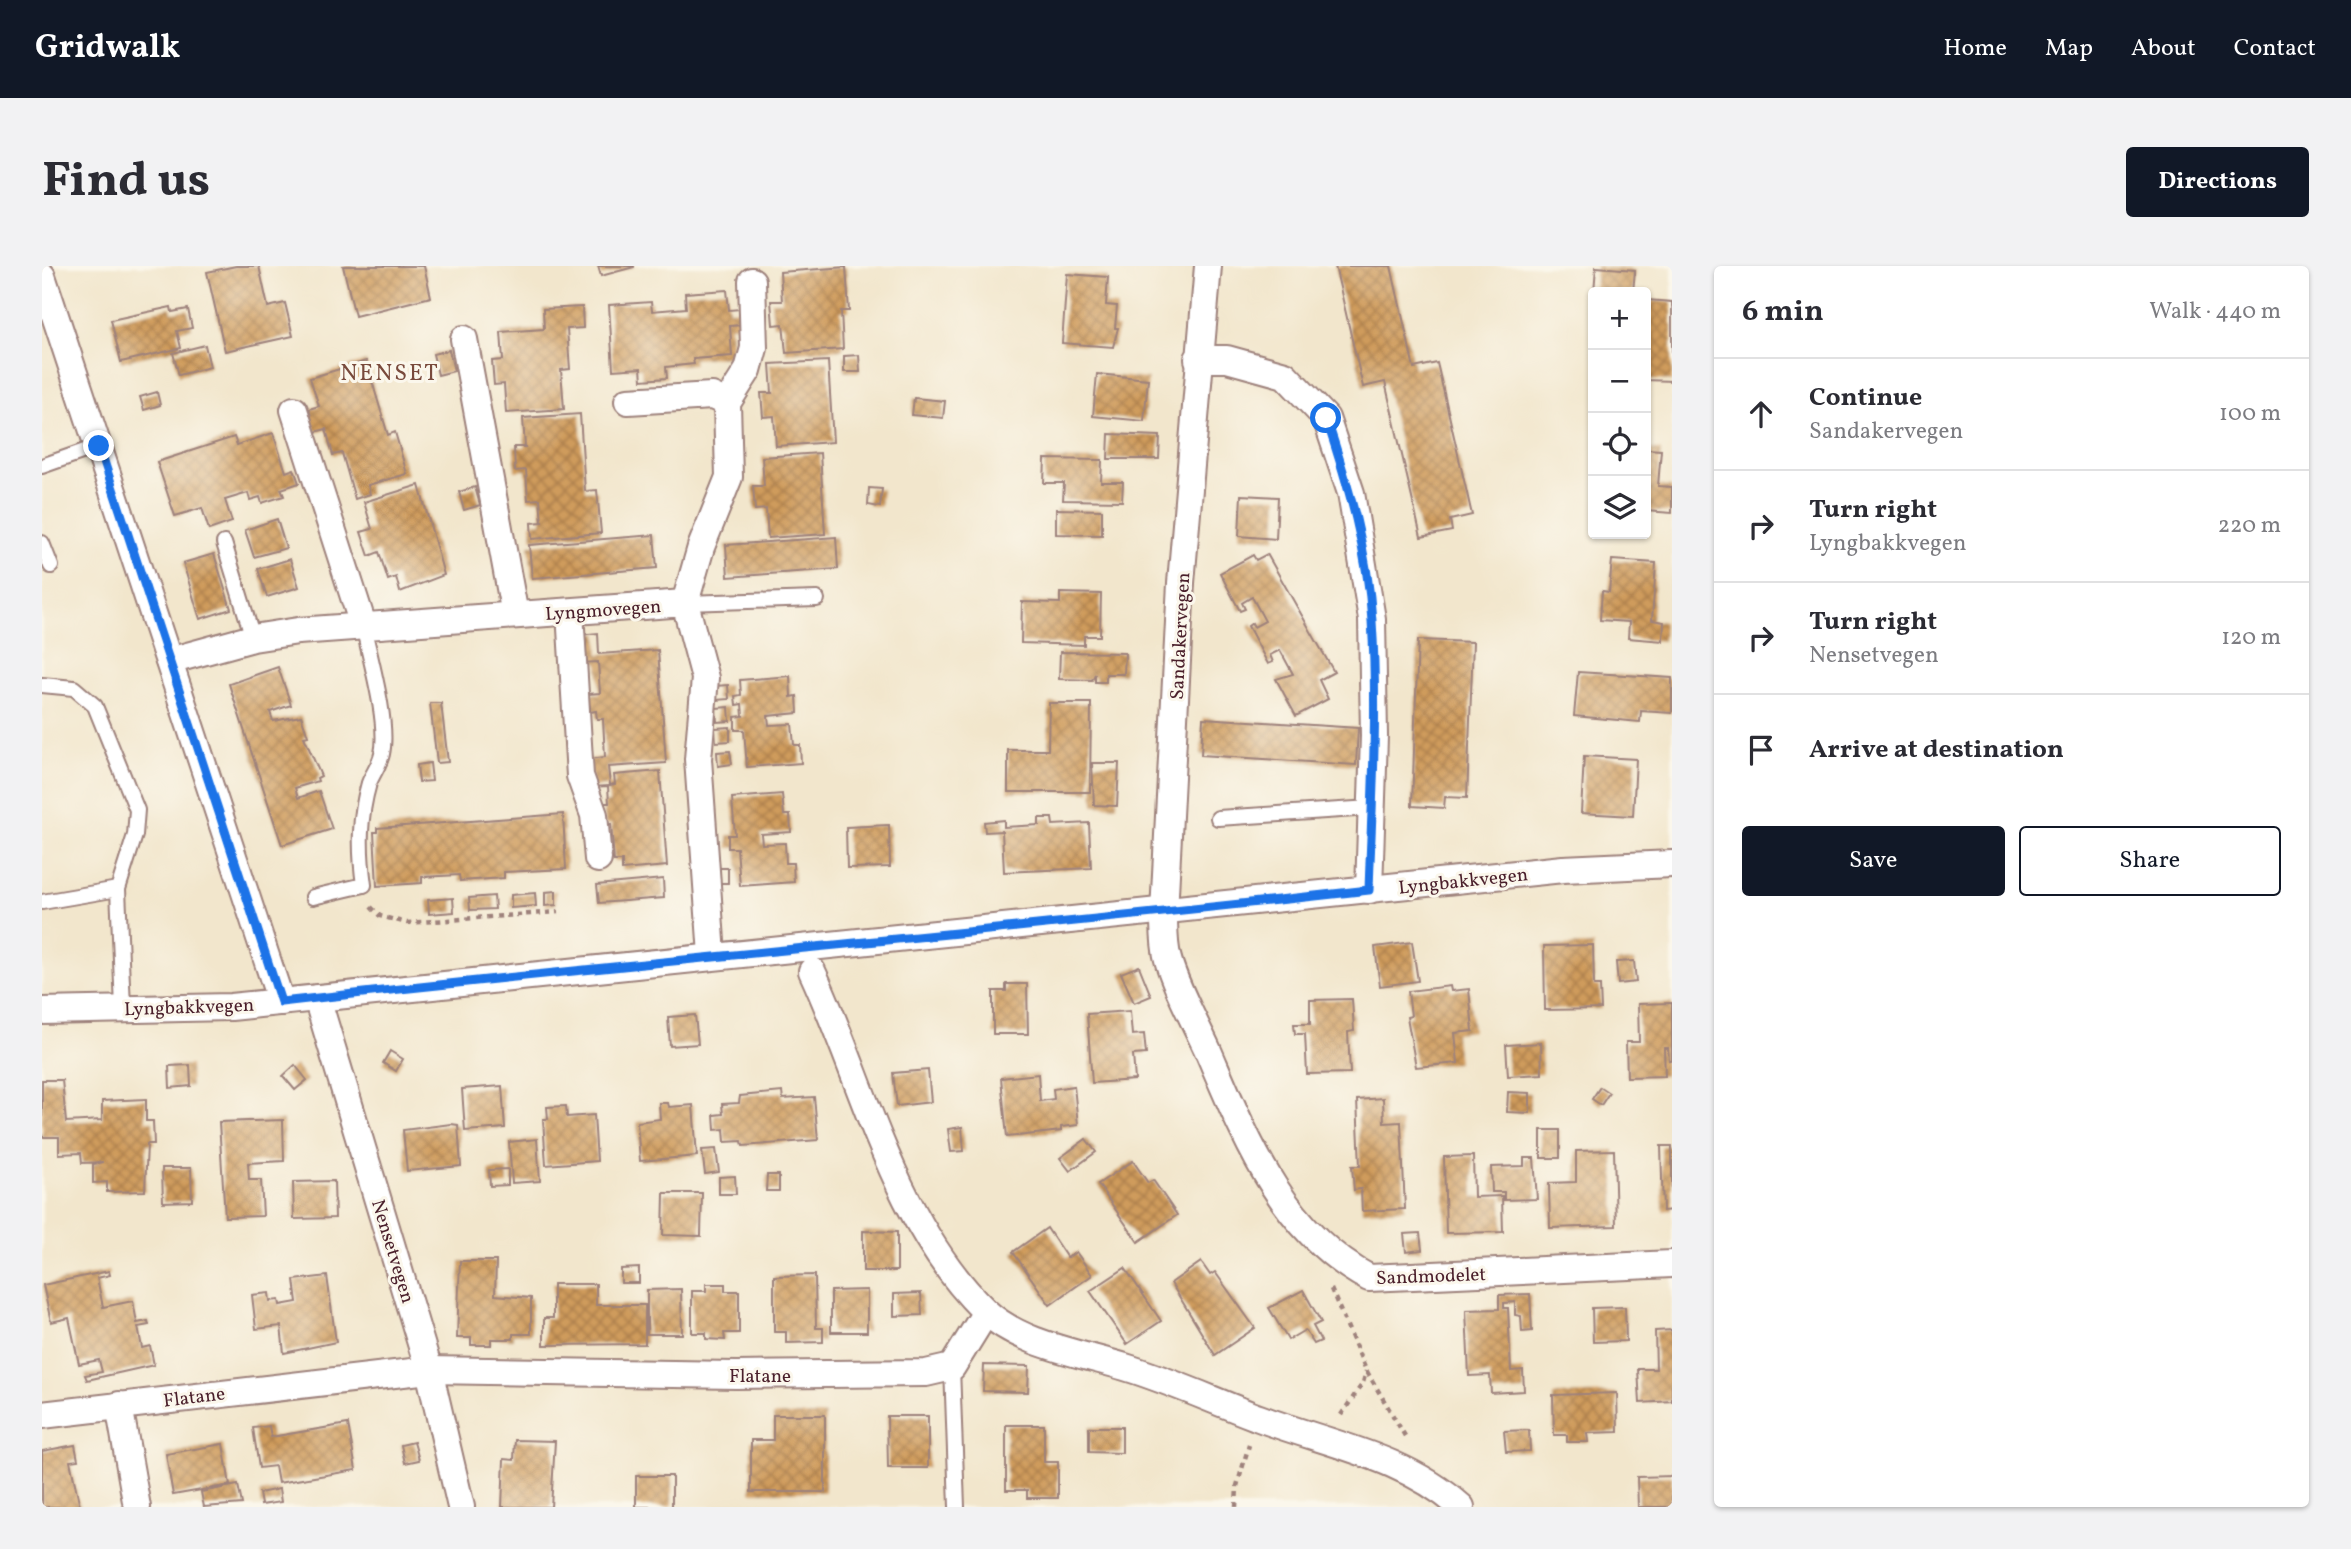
<!DOCTYPE html>
<html lang="en">
<head>
<meta charset="utf-8">
<style>
  :root { --surface:#fff; --page:#f2f2f3; --text:#2b2b33; --muted:#7c7c81; --line:#e1e1e2; --accent:#111827 }
  body { margin:0; font-family:Vollkorn,serif; background:var(--page); color:var(--text) }
  .controls { position:absolute; right:21px; top:21px; display:grid; overflow:hidden; border-radius:7px; box-shadow:0 2px 5px #0004 }
  .controls button { width:63px; height:63px; display:grid; place-items:center; padding:0; border:0; border-bottom:2px solid var(--line); background:var(--surface); color:var(--text); font:35px sans-serif }
  .stop { position:absolute; width:21px; height:21px; margin:-16px; border:5px solid #1a73e8; border-radius:50%; background:#fff }
  .stop.end { background:#1a73e8; border-color:#fff; box-shadow:0 2px 7px #0008 }
  .list { margin:0; padding:0; list-style:none }
  h2 { display:flex; justify-content:space-between; align-items:center; height:91px; margin:0; padding:0 28px; font-size:30px }
  h2 small { font-size:23px; font-weight:400; color:var(--muted) }
  .list li { display:grid; grid-template-columns:46px 1fr auto; gap:21px; align-items:center; box-sizing:border-box; height:112px; padding:0 28px; border-top:2px solid var(--line) }
  .list b { display:block; font-size:26px; white-space:nowrap }
  .list p { margin:0; font-size:23px; white-space:nowrap; color:var(--muted) }
  .list em { font-size:23px; font-style:normal; color:var(--muted) }
  .actions { display:flex; gap:14px; padding:21px 28px }
  .actions a { flex:1; padding:16px 0; border:2px solid var(--accent); border-radius:7px; text-align:center; font-size:24px; color:var(--accent) }
  .actions .main { background:var(--accent); color:#fff }
  .icon { flex:none; width:38px; height:38px; fill:none; stroke:currentColor; stroke-width:2; stroke-linecap:round; stroke-linejoin:round }
  .map { position:relative; flex:none; width:1630px; height:1241px; overflow:hidden; border-radius:7px }
  header { display:flex; align-items:center; gap:42px; box-sizing:border-box; height:98px; padding:0 35px; background:var(--accent); color:#fff }
  header strong { font-size:33px }
  nav { display:flex; gap:38px; margin-inline-start:auto; font-size:24px }
  .intro { display:flex; align-items:center; justify-content:space-between; box-sizing:border-box; height:168px; padding:0 42px }
  h1 { margin:0; font-size:49px }
  .button { padding:18px 32px; border-radius:7px; background:var(--accent); color:#fff; font-size:24px; font-weight:700 }
  main { display:flex; gap:42px; padding:0 42px }
  aside { flex:1; background:var(--surface); border-radius:7px; box-shadow:0 2px 5px #0004 }
  .map>svg:first-child { display:block }
  .building { fill:url(#building-cross-hatch) }
  .lines { fill:none; stroke-linecap:round; stroke-linejoin:round }
  .lane-casing { stroke:#9e827c; stroke-width:18 }
  .street-casing { stroke:#9e827c; stroke-width:30 }
  .path { stroke:#9e827c; stroke-width:4.5; stroke-dasharray:5 5; stroke-linecap:butt }
  .lane { stroke:#fff; stroke-width:14 }
  .street { stroke:#fff; stroke-width:26 }
  .route { stroke:#1a73e8; stroke-width:9 }
  .labels { text-anchor:middle; stroke-width:6; stroke-linejoin:round; paint-order:stroke }
  .street-label { font-size:19px; fill:#4a1f2b; stroke:#fbf7ec }
  .quarter-label { font-size:23px; letter-spacing:2px; fill:#794a3c; stroke:#fbf7ec }
</style>
</head>
<body>
<header>
<strong>Gridwalk</strong>
<nav><a>Home</a><a>Map</a><a>About</a><a>Contact</a></nav>
</header>
<div class="intro"><h1>Find us</h1><a class="button">Directions</a></div>
<main>
<div class="map">
<svg width="1630" height="1241" viewBox="0 0 1630 1241">
  <defs>
    <pattern id="building-cross-hatch" width="8" height="8" patternUnits="userSpaceOnUse" patternTransform="scale(1.75)"><rect width="8" height="8" fill="#cf9b5c"/><path d="M0 0l8 8M0 8l8-8" fill="none" stroke="#aa7e4c"/></pattern>
  </defs>
  <rect width="100%" height="100%" fill="#fbf7ec"/>
  <filter id="ink" filterUnits="userSpaceOnUse"><feTurbulence type="fractalNoise" baseFrequency=".0143" numOctaves="2"/><feDisplacementMap in="SourceGraphic" scale="14" xChannelSelector="R" yChannelSelector="G"/><feConvolveMatrix kernelMatrix="1 2 1 2 8 2 1 2 1" color-interpolation-filters="sRGB"/></filter>
  <filter id="wash" filterUnits="userSpaceOnUse"><feTurbulence type="fractalNoise" baseFrequency=".00686" numOctaves="4" result="noise"/><feDisplacementMap in="SourceGraphic" scale="28" xChannelSelector="R" yChannelSelector="G"/><feGaussianBlur stdDeviation="1.57" result="paint"/><feColorMatrix in="noise" values="0 0 0 0 0 0 0 0 0 0 0 0 0 0 0 0 0 1.4 0 .05"/><feComposite in="paint" operator="in"/></filter>
  <g filter="url(#wash)">
    <rect width="100%" height="100%" fill="#f2e6cc"/>
    <g id="blocks">
      <g class="building">
        <path d="M194,0H217L226,41L243,37L251,70L183,85L165,6Z"/>
        <path d="M301,0H382L389,31L313,50Z"/>
        <path d="M556,0H592V1L559,10Z"/>
        <path d="M1293,0H1349L1372,102L1395,97L1430,249L1408,254L1410,265L1379,271L1343,116L1321,121Z"/>
        <path d="M804,1L807,45H799L801,83L744,87L741,58L731,59L729,35H740L738,6Z"/>
        <path d="M1554,1L1593,4L1591,26H1552Z"/>
        <path d="M1025,8L1066,11L1064,39L1075,40L1073,62H1076L1071,81L1020,77Z"/>
        <path d="M685,24L687,44L698,43L699,59L688,60L690,90L651,93L652,98L624,101L625,112L600,114L599,102L571,104L567,39L609,36L610,45L644,42L643,27Z"/>
        <path d="M1605,34L1630,36V115L1604,114Z"/>
        <path d="M129,41L130,46L146,43L150,62L135,65L139,82L79,96L69,54Z"/>
        <path d="M540,41L541,62L525,63L528,103L519,104L522,143L464,147L462,118L452,119L450,95L461,94L459,66L502,63L501,43Z"/>
        <path d="M163,79L168,101L137,109L131,87Z"/>
        <path d="M407,84L412,105L396,109L391,88Z"/>
        <path d="M817,89L818,106H802V90Z"/>
        <path d="M324,95L346,169L353,166L365,208L326,219L328,228L313,233L300,187L291,189L284,163L273,166L267,143L277,140L268,112Z"/>
        <path d="M786,95L791,176L734,180L732,150L721,151L719,127H730L728,98Z"/>
        <path d="M1055,108L1106,113L1102,155L1051,150Z"/>
        <path d="M115,126L118,139L102,144L98,131Z"/>
        <path d="M872,132L903,135L901,152L870,149Z"/>
        <path d="M538,148L543,225L555,224L559,267L490,273L489,257L500,256L498,233L486,234L484,204L473,205L472,181H483L481,152Z"/>
        <path d="M231,167L244,206L252,203L257,217L239,223L242,230L220,237L218,231L208,234L206,227L183,234L190,256L167,264L160,242L133,250L115,196L192,171L195,179Z"/>
        <path d="M1067,168L1118,170L1117,193H1066Z"/>
        <path d="M1604,183L1619,184L1616,220L1630,221V247L1604,245Z"/>
        <path d="M778,187L783,268L726,272L724,243L713,244L711,220H722L720,191Z"/>
        <path d="M1003,193L1060,194L1059,216H1081L1080,235L1021,234L1022,217H1002Z"/>
        <path d="M377,219L402,309L358,326L354,311L346,314L337,286L327,290L319,266L330,263L322,236Z"/>
        <path d="M433,221L438,239L422,244L417,226Z"/>
        <path d="M827,222L840,223L838,241L826,239Z"/>
        <path d="M1199,229L1236,231L1234,273L1197,270Z"/>
        <path d="M1014,243L1060,244V269L1014,268Z"/>
        <path d="M235,253L244,282L212,291L203,264Z"/>
        <path d="M612,269L615,302L490,312L487,279Z"/>
        <path d="M794,271L796,303L686,311L684,279Z"/>
        <path d="M172,288L189,343L158,353L141,297Z"/>
        <path d="M1225,288L1292,406L1277,414L1286,433L1254,450L1234,413L1251,408L1238,384L1228,389L1231,396L1226,398L1206,360L1210,357L1212,361L1223,355L1210,331L1200,337L1203,343L1198,345L1178,307L1211,289L1214,294Z"/>
        <path d="M248,293L257,321L225,331L216,303Z"/>
        <path d="M1570,294L1614,297L1610,354L1622,356L1621,375L1586,372L1587,356L1558,354L1560,325L1567,326Z"/>
        <path d="M1018,327L1059,328L1058,370H1042V379L979,377L980,336L1018,337Z"/>
        <path d="M556,367L557,388L616,384L624,497L566,501L568,519L573,518L572,509L618,505L625,600L580,604V595H572L569,558L563,559L561,537H567L566,520L550,521L547,493L563,491L561,453H555L554,445L548,446L546,428L558,427L556,396L539,397L537,369Z"/>
        <path d="M1376,374L1431,376L1425,532L1403,531L1402,542L1370,540Z"/>
        <path d="M1018,386L1083,387L1082,408H1064V416H1053V408L1050,414L1017,413Z"/>
        <path d="M236,401L249,439L228,446L231,455L259,450L266,470L262,471L279,510L275,512L276,515L253,522L256,532L277,525L290,563L240,579L187,418Z"/>
        <path d="M1536,406L1630,412V447L1599,445L1598,456L1532,450Z"/>
        <path d="M748,410L749,431L755,430L756,447L726,450L727,459L750,458L752,479H758L759,497L705,501L702,464H693V451L701,450L700,438L694,439L693,430L699,429L698,414Z"/>
        <path d="M686,419L687,433L674,434L673,420Z"/>
        <path d="M388,437H399L406,496L395,497Z"/>
        <path d="M1007,437H1049L1048,526H966V484H1006Z"/>
        <path d="M687,441L688,455L675,456L674,442Z"/>
        <path d="M1161,452L1316,462L1314,499L1159,489Z"/>
        <path d="M688,461V475L674,476L673,462Z"/>
        <path d="M688,485L690,498L676,500L675,486Z"/>
        <path d="M1542,490L1594,493L1591,550L1539,547Z"/>
        <path d="M388,497L390,515L377,516L375,499Z"/>
        <path d="M1050,497H1077L1075,540L1052,539Z"/>
        <path d="M740,528L742,549H748L749,566L719,568L720,578L743,577L744,597H751L752,616L698,620L695,582H686V569H693L690,532Z"/>
        <path d="M521,548L524,603L462,606V612L418,615L417,609L380,611V617L335,620L332,566H335V562Z"/>
        <path d="M997,552H1010L1011,559L1047,557L1049,602L962,606L960,565L943,566L942,556L962,554V561L997,559Z"/>
        <path d="M847,559L848,601L805,602L804,561Z"/>
        <path d="M672,602H686V617H673Z"/>
        <path d="M621,613L622,632L557,637L555,619Z"/>
        <path d="M514,625V639L503,640V626Z"/>
        <path d="M493,627L494,640L469,642V629Z"/>
        <path d="M452,630L453,643L428,644L427,632Z"/>
        <path d="M411,632L412,646L387,648L386,634Z"/>
        <path d="M1370,676L1376,715L1338,720L1333,681Z"/>
        <path d="M1551,679L1552,720H1558L1559,743L1503,744L1502,680Z"/>
        <path d="M1592,695L1594,716L1576,718L1574,696Z"/>
        <path d="M1097,700L1109,730L1092,737L1079,707Z"/>
        <path d="M964,718H985L986,768H951V725H964Z"/>
        <path d="M1408,720L1409,725L1427,723L1431,765L1413,767L1416,797L1374,801L1365,751L1369,750L1366,725Z"/>
        <path d="M1310,733L1312,765L1306,766L1308,807L1265,808L1263,768H1253L1252,758H1268V734Z"/>
        <path d="M1630,737V794H1627L1626,782H1622L1623,810L1585,811L1584,776H1597L1596,738Z"/>
        <path d="M1088,745L1090,769L1102,768L1104,788L1091,789L1093,814L1050,817L1045,748Z"/>
        <path d="M653,749L656,778L628,780L626,751Z"/>
        <path d="M1499,777L1500,808L1466,810L1464,779Z"/>
        <path d="M348,785L361,793L354,805L341,797Z"/>
        <path d="M148,799L149,820L128,822L127,800Z"/>
        <path d="M253,799L265,814L253,824L241,810Z"/>
        <path d="M886,804L889,836L855,840L851,807Z"/>
        <path d="M996,808L998,835L1012,833L1011,823L1032,820L1036,859L1019,861V865L965,871L959,812Z"/>
        <path d="M0,814H20L24,856L60,854V835L104,833V855H111L112,878H105L103,925L65,926V916L51,917V898L61,896L40,897L39,887L17,888V871H0Z"/>
        <path d="M460,820L463,862L423,865L420,823Z"/>
        <path d="M1558,821L1567,827L1559,839L1550,833Z"/>
        <path d="M740,826L741,833L772,831L776,874L701,880L700,875L683,876L682,863L673,864L672,849L681,848L680,838L697,837L698,830Z"/>
        <path d="M1466,826L1488,827V847L1465,846Z"/>
        <path d="M1341,832L1342,857L1359,856L1363,943L1320,945L1319,923L1312,924L1310,900H1318L1315,834Z"/>
        <path d="M617,837H626L627,841L651,839L655,890L598,895L595,856L618,853Z"/>
        <path d="M524,840L525,851L552,849L555,895L504,899L501,853H506L505,841Z"/>
        <path d="M241,854L242,895L206,897L207,914H219L221,950L183,951L177,856Z"/>
        <path d="M409,858L416,859L419,900L365,905L361,864Z"/>
        <path d="M920,861L922,885L909,886L906,863Z"/>
        <rect x="1499" y="864" width="19" height="28"/>
        <path d="M495,873L498,915L470,917L467,876Z"/>
        <path d="M1044,873L1054,886L1028,905L1018,892Z"/>
        <path d="M1619,880H1630V944L1621,945Z"/>
        <path d="M674,883L677,906L663,908L660,884Z"/>
        <path d="M1572,884L1574,960L1508,962L1507,917L1534,916V885Z"/>
        <path d="M1431,890L1432,931L1460,930L1461,966L1404,967L1402,891Z"/>
        <path d="M1482,892H1492L1495,933L1462,934V926H1450L1449,901L1482,900Z"/>
        <path d="M1091,895L1106,917L1111,914L1135,949L1096,976L1056,918Z"/>
        <path d="M120,902H149L150,935L121,936Z"/>
        <path d="M466,903V919L448,920L447,904Z"/>
        <path d="M725,909H737V925H724Z"/>
        <path d="M693,910L694,928H677V911Z"/>
        <path d="M292,915L293,952L252,953L251,916Z"/>
        <path d="M622,927H660L659,970L621,969Z"/>
        <path d="M1005,962L1025,992L1034,986L1050,1009L1008,1039L971,986Z"/>
        <path d="M821,965L855,966V1005H821Z"/>
        <path d="M1378,967L1380,984L1364,986L1362,968Z"/>
        <path d="M418,995H454L453,1029L489,1032V1068H471V1073H449V1079H429V1072H415Z"/>
        <path d="M1159,996L1168,1009L1173,1006L1213,1062L1173,1089L1129,1017Z"/>
        <path d="M597,1002V1017H579V1003Z"/>
        <path d="M1083,1002L1119,1055L1085,1078L1048,1025Z"/>
        <path d="M67,1005L68,1009L55,1012L61,1041L91,1035L95,1057L106,1055L107,1059L96,1061L100,1082L108,1080L112,1099L45,1114L43,1109L60,1106L57,1094L37,1098L27,1052L9,1056L1,1019Z"/>
        <path d="M773,1009L774,1062H781V1076L744,1077V1066H732V1010Z"/>
        <path d="M285,1010L294,1076L242,1087L239,1060L214,1063L210,1029L227,1027L228,1035L237,1034L238,1039L255,1036L252,1014Z"/>
        <path d="M511,1018H554V1039H603V1078L502,1079V1052H511Z"/>
        <path d="M664,1018H683V1025H697V1067H682L683,1074L664,1073V1067H650V1025H664Z"/>
        <path d="M639,1023L640,1068H605V1024Z"/>
        <path d="M825,1024V1066H789V1025Z"/>
        <path d="M1261,1024L1279,1056L1271,1060L1279,1075L1272,1078L1263,1064L1246,1074L1227,1042Z"/>
        <path d="M879,1027L880,1049L852,1050V1028Z"/>
        <path d="M1488,1028L1490,1065L1480,1066L1479,1050L1473,1049V1036L1462,1037V1042H1466L1469,1105L1481,1104L1482,1125L1449,1127L1448,1109L1427,1110L1424,1044L1457,1043V1029Z"/>
        <path d="M1583,1041L1584,1075L1551,1076L1550,1042Z"/>
        <path d="M1630,1064V1135L1598,1137L1596,1103H1614L1613,1065Z"/>
        <path d="M942,1099L987,1100L986,1126L941,1125Z"/>
        <path d="M1575,1127L1576,1166L1545,1167L1546,1176H1525V1169H1512L1511,1129Z"/>
        <path d="M731,1149H783V1226H709V1174H731Z"/>
        <path d="M845,1150H886V1202H846Z"/>
        <path d="M306,1158L314,1204L236,1217L233,1200L217,1202L211,1162L227,1160L229,1171Z"/>
        <path d="M964,1159H1002V1196H1016V1232H985V1224H964Z"/>
        <path d="M1047,1161H1080V1187L1047,1186Z"/>
        <path d="M1487,1164L1488,1185L1464,1186L1462,1165Z"/>
        <path d="M473,1174L513,1175L509,1241H460L462,1193L472,1194Z"/>
        <path d="M372,1176L377,1194L363,1197L359,1179Z"/>
        <path d="M181,1178L188,1219L131,1229L124,1188Z"/>
        <path d="M33,1179L36,1194L28,1195L38,1241H0V1185Z"/>
        <rect x="594" y="1210" width="36" height="31"/>
        <path d="M1630,1210V1241H1596L1595,1211Z"/>
        <path d="M196,1219L200,1238L162,1241L159,1226Z"/>
        <path d="M237,1223L239,1236L219,1239L217,1227Z"/>
      </g>
    </g>
  </g>
  <g filter="url(#ink)">
    <use href="#blocks" fill-opacity="0" stroke="#9e827c" stroke-width="2"/>
    <g class="lines">
      <defs>
        <g id="lane">
          <path d="M0,200L57,180"/>
          <path d="M0,277L9,300"/>
          <path d="M182,277L211,372"/>
          <path d="M643,337L775,333"/>
          <path d="M0,419L32,422L53,440L95,544L93,569L76,623L81,742"/>
          <path d="M1176,552L1329,542"/>
          <path d="M271,631L322,619C317,583 317,552 327,517C331,507 338,498 340,488C347,457 328,392 321,359"/>
          <path d="M0,636L76,623"/>
          <path d="M910,1101L915,1241"/>
        </g>
        <g id="street">
          <path d="M1166,0L1139,317L1122,647C1122,659 1122,672 1124,684C1127,709 1156,762 1167,787C1204,873 1240,966 1327,1012L1630,998"/>
          <path d="M0,10L239,736"/>
          <path d="M422,73L473,349"/>
          <path d="M1156,93H1185L1243,109L1284,152L1309,227L1330,353L1332,470L1327,624"/>
          <path d="M586,135L670,130L685,137"/>
          <path d="M252,144L321,359"/>
          <path d="M643,337L659,281L687,211L685,137L706,104L712,82L710,15"/>
          <path d="M528,346L538,510L552,549L556,593"/>
          <path d="M127,395L211,372L256,365L643,337L663,412L656,493L670,689"/>
          <path d="M770,705C822,817 851,954 942,1044C977,1078 1037,1087 1083,1101C1129,1115 1172,1135 1217,1152C1286,1178 1362,1190 1419,1241"/>
          <path d="M275,732L387,1104L419,1241"/>
          <path d="M0,745L189,741L1521,603L1630,598"/>
          <path d="M77,1139L95,1241"/>
          <path d="M0,1149L387,1104L694,1109L884,1107L910,1101L944,1046"/>
        </g>
      </defs>
      <use href="#lane" class="lane-casing"/>
      <use href="#street" class="street-casing"/>
      <g class="path">
        <path d="M329,641L338,650L365,657L516,646"/>
        <path d="M1289,1023L1324,1104L1363,1170"/>
        <path d="M1299,1149L1321,1117L1324,1105"/>
        <path d="M1194,1241L1195,1220L1207,1179"/>
      </g>
      <use href="#lane" class="lane"/>
      <use href="#street" class="street"/>
    </g>
  </g>
  <g class="lines" filter="url(#ink)">
    <path class="route" d="M57,180L239,736C602,695 965,665 1327,624C1330,535 1336,444 1330,355C1326,286 1306,217 1284,152"/>
  </g>
  <g class="labels">
    <g class="street-label">
      <text transform="translate(561 343) rotate(-4)" y="7">Lyngmovegen</text>
      <text transform="translate(1137 370) rotate(-87)" y="7">Sandakervegen</text>
      <text transform="translate(1421 614) rotate(-6)" y="7">Lyngbakkvegen</text>
      <text transform="translate(147 740) rotate(-2)" y="7">Lyngbakkvegen</text>
      <text transform="translate(352 985) rotate(73)" y="7">Nensetvegen</text>
      <text transform="translate(1389 1009) rotate(-2)" y="7">Sandmodelet</text>
      <text x="718" y="1116">Flatane</text>
      <text transform="translate(152 1130) rotate(-7)" y="7">Flatane</text>
    </g>
    <g class="quarter-label">
      <text x="348" y="114">NENSET</text>
    </g>
  </g>
</svg>
<div class="controls">
<button>+</button>
<button>−</button>
<button><svg class="icon" aria-label="locate" viewBox="0 0 24 24"><circle cx="12" cy="12" r="6"/><path d="M12 2v4M12 18v4M2 12h4M18 12h4"/></svg></button>
<button><svg class="icon" aria-label="layers" viewBox="0 0 24 24"><path d="M12 4l9 5-9 5-9-5zM3 14l9 5 9-5"/></svg></button>
</div>
<div class="stop" style="left:1284px;top:152px"></div>
<div class="stop end" style="left:57px;top:180px"></div>
</div>
<aside>
<h2>6 min<small>Walk · 440 m</small></h2>
<ul class="list">
<li><svg class="icon" aria-label="ahead" viewBox="0 0 24 24"><path d="M12 20V5M6 11l6-6 6 6"/></svg><div><b>Continue</b><p>Sandakervegen</p></div><em>100 m</em></li>
<li><svg class="icon" aria-label="right" viewBox="0 0 24 24"><path d="M7 20v-9h11M14 6l5 5-5 5"/></svg><div><b>Turn right</b><p>Lyngbakkvegen</p></div><em>220 m</em></li>
<li><svg class="icon" aria-label="right" viewBox="0 0 24 24"><path d="M7 20v-9h11M14 6l5 5-5 5"/></svg><div><b>Turn right</b><p>Nensetvegen</p></div><em>120 m</em></li>
<li><svg class="icon" aria-label="arrive" viewBox="0 0 24 24"><path d="M6 21V4h12l-3 4 3 4H6"/></svg><div><b>Arrive at destination</b></div></li>
</ul>
<div class="actions"><a class="main">Save</a><a>Share</a></div>
</aside>
</main>
</body>
</html>
